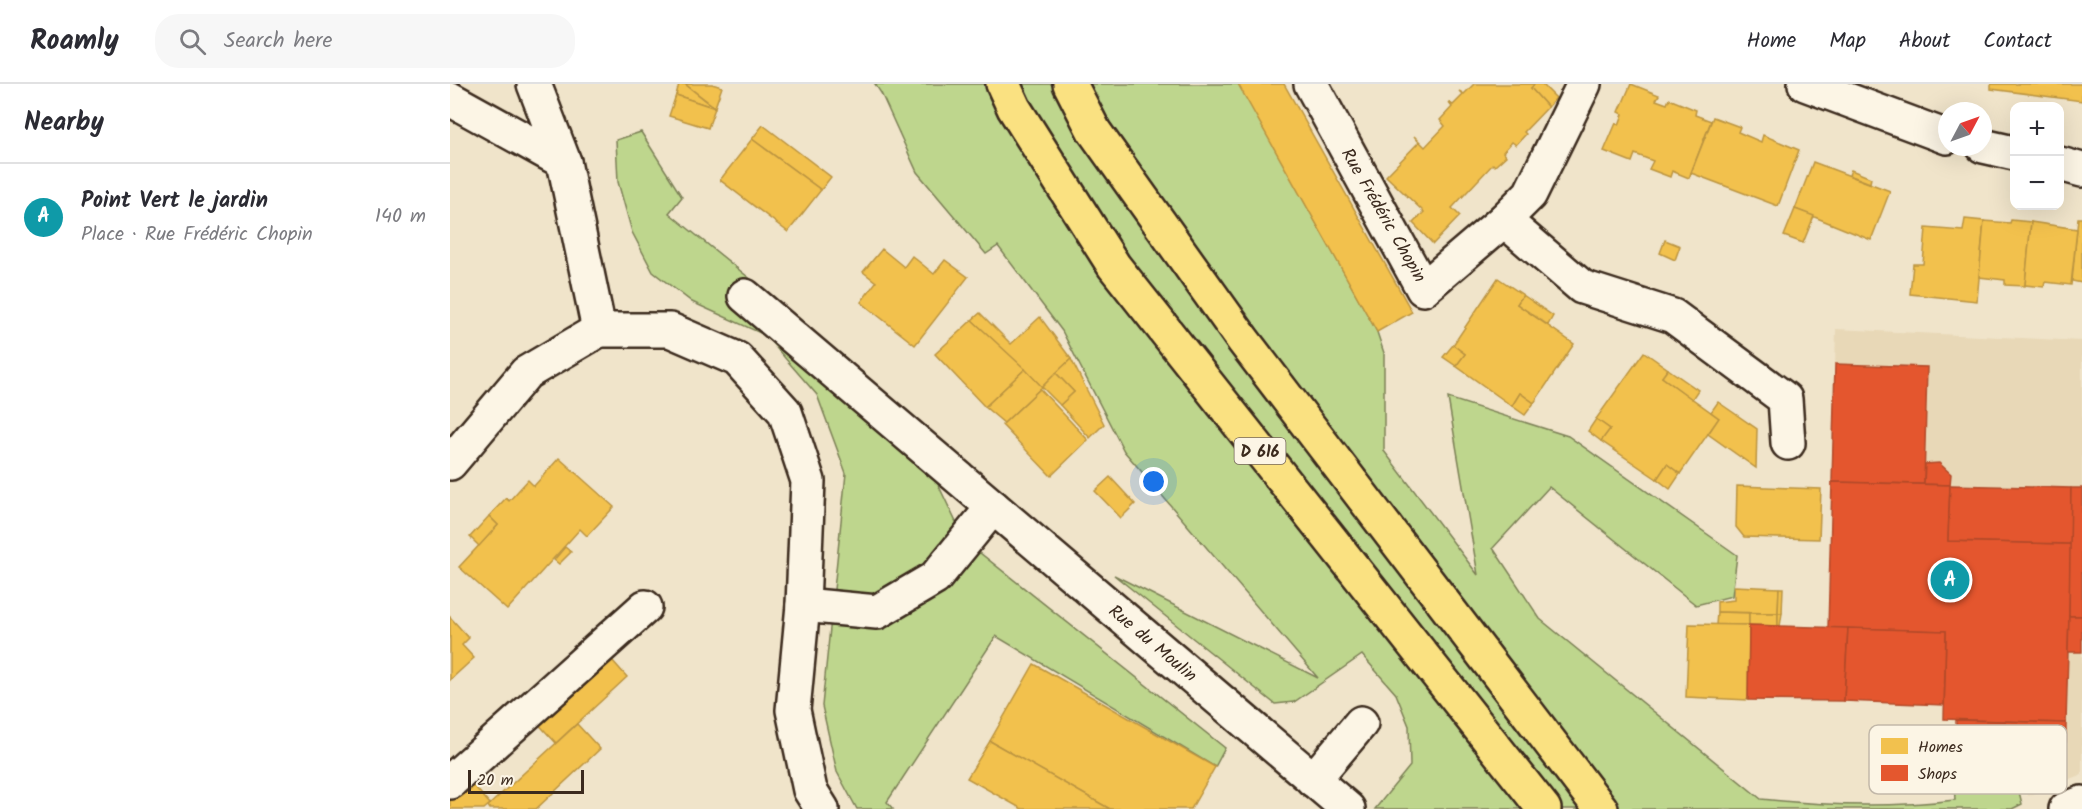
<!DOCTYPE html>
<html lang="en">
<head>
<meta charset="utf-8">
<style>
  :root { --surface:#fff; --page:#f7f7f7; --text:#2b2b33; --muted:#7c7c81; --line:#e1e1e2; --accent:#111827 }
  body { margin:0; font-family:Kalam,sans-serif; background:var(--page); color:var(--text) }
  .controls { position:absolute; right:18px; top:18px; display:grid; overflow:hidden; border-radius:12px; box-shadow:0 6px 24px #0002 }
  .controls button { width:54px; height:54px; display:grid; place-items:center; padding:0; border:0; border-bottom:2px solid var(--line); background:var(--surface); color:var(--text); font:30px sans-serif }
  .compass { position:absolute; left:1488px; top:18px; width:54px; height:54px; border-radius:50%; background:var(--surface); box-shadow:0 6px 24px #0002; rotate:49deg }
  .scale { position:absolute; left:18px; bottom:15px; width:116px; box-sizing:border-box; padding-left:6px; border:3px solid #3b2a1e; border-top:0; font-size:16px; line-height:21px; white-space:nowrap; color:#3b2a1e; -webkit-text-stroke:4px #fcf5e5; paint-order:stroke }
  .you { position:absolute; left:704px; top:398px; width:21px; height:21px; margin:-15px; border:4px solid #fff; border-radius:50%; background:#1a73e8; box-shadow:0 0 0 9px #1a73e833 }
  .badge { display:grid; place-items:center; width:39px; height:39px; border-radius:50%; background:var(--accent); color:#fff; font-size:20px; font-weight:700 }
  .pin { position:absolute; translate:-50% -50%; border:3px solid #fff; box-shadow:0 2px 6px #0006 }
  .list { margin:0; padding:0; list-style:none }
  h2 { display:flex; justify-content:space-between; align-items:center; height:78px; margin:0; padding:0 24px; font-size:26px }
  h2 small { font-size:20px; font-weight:400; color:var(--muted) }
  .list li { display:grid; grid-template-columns:39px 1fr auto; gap:18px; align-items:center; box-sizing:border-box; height:108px; padding:0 24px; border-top:2px solid var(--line) }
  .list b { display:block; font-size:22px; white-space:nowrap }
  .list p { margin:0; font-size:20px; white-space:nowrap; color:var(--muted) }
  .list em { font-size:20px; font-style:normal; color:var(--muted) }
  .icon { flex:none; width:33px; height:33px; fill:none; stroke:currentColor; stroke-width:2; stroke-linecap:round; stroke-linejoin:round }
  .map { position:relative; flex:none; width:1632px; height:725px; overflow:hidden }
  header { display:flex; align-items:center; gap:36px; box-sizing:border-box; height:84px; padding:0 30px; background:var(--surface); border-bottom:2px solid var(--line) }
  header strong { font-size:28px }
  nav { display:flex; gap:33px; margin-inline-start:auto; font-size:21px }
  .search { width:420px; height:54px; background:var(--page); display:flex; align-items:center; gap:15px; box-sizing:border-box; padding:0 21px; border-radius:24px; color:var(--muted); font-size:22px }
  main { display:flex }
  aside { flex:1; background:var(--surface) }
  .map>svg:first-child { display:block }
  .built { fill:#e8d8b7 }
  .green { fill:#bed68d; stroke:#7c8056; stroke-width:1.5 }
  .homes { fill:#f2c14e; stroke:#bb9440; stroke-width:1.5 }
  .shops { fill:#e4572e; stroke:#b14a29; stroke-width:1.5 }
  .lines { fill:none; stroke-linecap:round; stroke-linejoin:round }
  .street-casing { stroke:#3b2a1e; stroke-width:38 }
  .secondary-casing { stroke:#3b2a1e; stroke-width:38 }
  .primary-casing { stroke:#3b2a1e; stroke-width:38 }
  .street { stroke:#fcf5e5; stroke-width:33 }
  .secondary { stroke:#fcf5e5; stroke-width:33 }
  .primary { stroke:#fae181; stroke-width:33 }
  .labels { text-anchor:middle; stroke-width:6; stroke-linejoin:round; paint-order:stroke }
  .shield { fill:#fcf5e5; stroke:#75675a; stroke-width:1.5 }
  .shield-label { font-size:16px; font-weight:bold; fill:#3b2a1e }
  .street-label { font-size:18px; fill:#3b2a1e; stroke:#fcf5e5 }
  .key { fill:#fcf5e5; stroke:#c2b8a9; stroke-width:1.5 }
  .key-label { font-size:16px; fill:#3b2a1e }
</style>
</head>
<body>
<header>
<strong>Roamly</strong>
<div class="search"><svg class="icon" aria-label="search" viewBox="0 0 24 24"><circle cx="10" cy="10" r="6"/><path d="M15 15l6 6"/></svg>Search here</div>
<nav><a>Home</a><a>Map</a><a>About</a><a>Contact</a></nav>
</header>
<main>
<aside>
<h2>Nearby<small></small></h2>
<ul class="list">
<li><span class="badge" style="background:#0f9aa8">A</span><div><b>Point Vert le jardin</b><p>Place · Rue Frédéric Chopin</p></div><em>140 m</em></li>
</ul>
</aside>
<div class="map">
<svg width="1632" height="725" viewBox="0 0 1632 725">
  <rect width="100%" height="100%" fill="#f0e4ca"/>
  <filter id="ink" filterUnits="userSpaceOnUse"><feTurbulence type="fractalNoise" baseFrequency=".0167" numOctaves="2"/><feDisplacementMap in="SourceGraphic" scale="12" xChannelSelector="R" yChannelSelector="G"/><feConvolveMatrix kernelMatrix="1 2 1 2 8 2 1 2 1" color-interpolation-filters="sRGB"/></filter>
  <g filter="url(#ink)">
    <path class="built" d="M1386,245L1632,257V690L1578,712L1581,694L1504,699L1506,636L1494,635L1496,547L1378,544Z"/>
    <g class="green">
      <path d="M425,0H789L927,248L934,269V367L1028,491L998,314L1118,352L1287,471L1282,512L1246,521L1099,403L1043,464L1090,535L1311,715C1376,722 1440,724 1505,716L1504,699L1566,695L1572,720L1562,725H925L960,682L959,642L946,610L912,571L844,618L825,620L664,491L868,594L674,367L612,247L548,162L536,170L467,88L431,9Z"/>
      <path d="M191,48L232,113L219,129L304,198L295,212L485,394L515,457L775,664L765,683L546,552L437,718L443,725H407L387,688L372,622L396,389L367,311L315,251L242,218L203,188L182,148L168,98L166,56Z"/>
    </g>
    <g class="homes">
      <path d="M229,0H235L265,24L226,11Z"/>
      <path d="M235,0H262L272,3L265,23Z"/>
      <path d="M788,0H834L962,228L927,248Z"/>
      <path d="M1024,0H1085L1081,4L1098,23L1074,48L1076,50L1066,61L1062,58L1053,68L1056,72L1045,82L1043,80L1002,124L1010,132L983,160L963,139L974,128L936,92L969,58L964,52L975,63L995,42L990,36L1002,23L998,18L1003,21L1013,11L1009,7L1014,10Z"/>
      <path d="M1085,0H1092L1106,14L1098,23L1081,4Z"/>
      <path d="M1181,0L1209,11L1206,16L1217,20L1219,15L1246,26L1245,31L1261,37L1239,94L1222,87L1220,93L1199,85L1203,77L1185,70L1182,78L1154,67L1166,39L1169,41L1173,30L1169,28Z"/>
      <path d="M1541,0H1632V17L1541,5Z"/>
      <path d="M226,11L265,24L258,44L219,32Z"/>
      <path d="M1263,33L1290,43L1288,48L1311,58L1313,51L1349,66L1328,122L1241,89Z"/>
      <path d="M313,41L381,93L371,106L302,55Z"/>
      <path d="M302,55L371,106L338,148L270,96Z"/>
      <path d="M1363,78L1440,107L1421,156L1345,125Z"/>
      <path d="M1401,86L1421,94L1420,99L1399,91Z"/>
      <path d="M1345,125L1364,132L1353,159L1334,152Z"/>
      <path d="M1628,134H1632V199L1622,197Z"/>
      <path d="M1515,135L1534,137L1527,217L1460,210L1463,180H1473L1476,144L1513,147Z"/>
      <path d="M1561,136L1581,138L1575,202L1555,201V196L1529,193L1534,137L1560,139Z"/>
      <path d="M1581,138L1627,145L1621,201L1595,198L1594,203L1575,201Z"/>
      <path d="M1215,156L1230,162L1225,176L1210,169Z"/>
      <path d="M432,165L454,183L462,172L484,190L495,176L518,193L465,261L411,218L426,198L413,188Z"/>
      <path d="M1048,194L1073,211L1067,220L1124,260L1084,319L1070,309L1062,322L1006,282L1015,270L1003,261Z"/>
      <path d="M1073,211L1103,232L1098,241L1067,220Z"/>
      <path d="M530,229L561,260L590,233L621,275L592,303L522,236Z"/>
      <path d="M522,236L575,285L535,323L485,270Z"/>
      <path d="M1003,261L1015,270L1006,282L993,273Z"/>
      <path d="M1194,268L1218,285L1212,293L1269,334L1230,390L1217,380L1207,395L1151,357L1160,345L1146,335Z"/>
      <path d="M621,275L654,340L640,354L610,321L624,308L606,289Z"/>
      <path d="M575,285L592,303L554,339L535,323Z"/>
      <path d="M1218,285L1248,306L1242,315L1212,293Z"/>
      <path d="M606,289L624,308L610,321L592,303Z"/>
      <path d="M590,305L638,356L601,392L552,341Z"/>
      <path d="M1070,309L1084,319L1075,331L1062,322Z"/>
      <path d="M1268,318L1307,345L1306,384L1258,350L1269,334L1261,328Z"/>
      <path d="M1146,335L1160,345L1151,357L1138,347Z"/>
      <path d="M109,374L164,423L137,452L130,445L57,526L9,483L48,441L39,432L56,414L59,417L78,396L84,402Z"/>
      <path d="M1217,380L1230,390L1220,405L1207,395Z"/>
      <path d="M660,393L685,420L671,434L645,407Z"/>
      <path d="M1287,402L1371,405L1369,455L1294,453L1286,443Z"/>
      <path d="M39,432L48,441L29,462L20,453Z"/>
      <path d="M115,463L121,468L109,480L104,476Z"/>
      <path d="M1284,502L1329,504L1328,529L1267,528V518L1284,516Z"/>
      <path d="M1329,504H1333L1332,529H1328Z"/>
      <path d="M1267,528L1299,529V541H1266Z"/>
      <path d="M1299,529H1328V542L1299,541Z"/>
      <path d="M1328,529H1332L1330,542H1328Z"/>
      <path d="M0,533L19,554L12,561L24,574L0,596Z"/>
      <path d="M1239,540L1299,541L1298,616L1236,613Z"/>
      <path d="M154,567L177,593L106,659L82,633Z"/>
      <path d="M584,580L765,683L741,725H660L540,657Z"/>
      <path d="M127,640L150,665L86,725H40L38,722Z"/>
      <path d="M540,657L660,725H572L517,694Z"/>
      <path d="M17,694L40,720L34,725H0V710Z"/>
    </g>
    <g class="shops">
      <path d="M1385,280L1477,283L1474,400L1382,398Z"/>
      <path d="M1489,379L1501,390L1500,401L1474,400L1475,380Z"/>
      <path d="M1382,398L1500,401L1498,457L1621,460L1616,639L1494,635L1496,547L1378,544Z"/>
      <path d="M1500,401L1621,404V460L1498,457Z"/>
      <path d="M1621,404H1632V532H1619Z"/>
      <path d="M1619,532H1632V568H1618Z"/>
      <path d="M1299,541L1398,544L1394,617L1298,616Z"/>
      <path d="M1398,544L1496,547L1494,621L1394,617Z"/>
      <path d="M1506,636L1616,639V658L1506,656Z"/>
    </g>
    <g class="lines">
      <defs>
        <g id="street">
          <path d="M861,0L973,205L1054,136L1080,110L1134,0"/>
          <path d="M1355,0L1497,53"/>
          <path d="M0,15L114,78"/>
          <path d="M1533,62L1564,69"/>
          <path d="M1610,80L1632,86"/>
          <path d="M1054,136L1132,203L1223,232L1335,315L1338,359"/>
          <path d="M295,212L898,725"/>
          <path d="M353,521L427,528L485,494L543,423"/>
          <path d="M863,696L911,639"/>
          <path d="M0,698L195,523"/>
        </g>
        <g id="secondary">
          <path d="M84,0L114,78L149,246"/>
          <path d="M149,246H220L287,275L335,328L358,397L353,521L343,626L360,706L372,725"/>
          <path d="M0,379L76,289L149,246"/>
          <path d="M1616,725L1632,719"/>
        </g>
        <g id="primary">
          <path d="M553,0L564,24L664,182L1094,725"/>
          <path d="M620,0L644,47L793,256L1151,725"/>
        </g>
      </defs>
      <use href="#street" class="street-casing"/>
      <use href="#secondary" class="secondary-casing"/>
      <use href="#primary" class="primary-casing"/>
      <use href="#street" class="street"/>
      <use href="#secondary" class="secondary"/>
      <use href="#primary" class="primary"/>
    </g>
  </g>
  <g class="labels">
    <rect class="shield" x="784.5" y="354" width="51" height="26" rx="4.5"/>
    <g class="shield-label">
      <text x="810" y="373">D 616</text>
    </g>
    <g class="street-label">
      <text transform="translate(934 131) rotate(60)" y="6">Rue Frédéric Chopin</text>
      <text transform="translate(703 559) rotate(40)" y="6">Rue du Moulin</text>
    </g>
  </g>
  <rect x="1419" y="641" width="198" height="69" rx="9" class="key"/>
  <rect x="1431" y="654" width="27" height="16" fill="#f2c14e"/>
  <rect x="1431" y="681" width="27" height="16" fill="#e4572e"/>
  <g class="key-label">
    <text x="1468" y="668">Homes</text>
    <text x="1468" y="695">Shops</text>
  </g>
</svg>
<div class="controls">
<button>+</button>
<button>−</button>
</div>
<svg class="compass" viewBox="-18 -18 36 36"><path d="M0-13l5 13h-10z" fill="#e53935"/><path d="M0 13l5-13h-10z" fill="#7c7c81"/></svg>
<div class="scale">20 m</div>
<div class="you"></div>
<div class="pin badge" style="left:1500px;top:496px;background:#0f9aa8">A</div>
</div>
</main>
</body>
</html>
